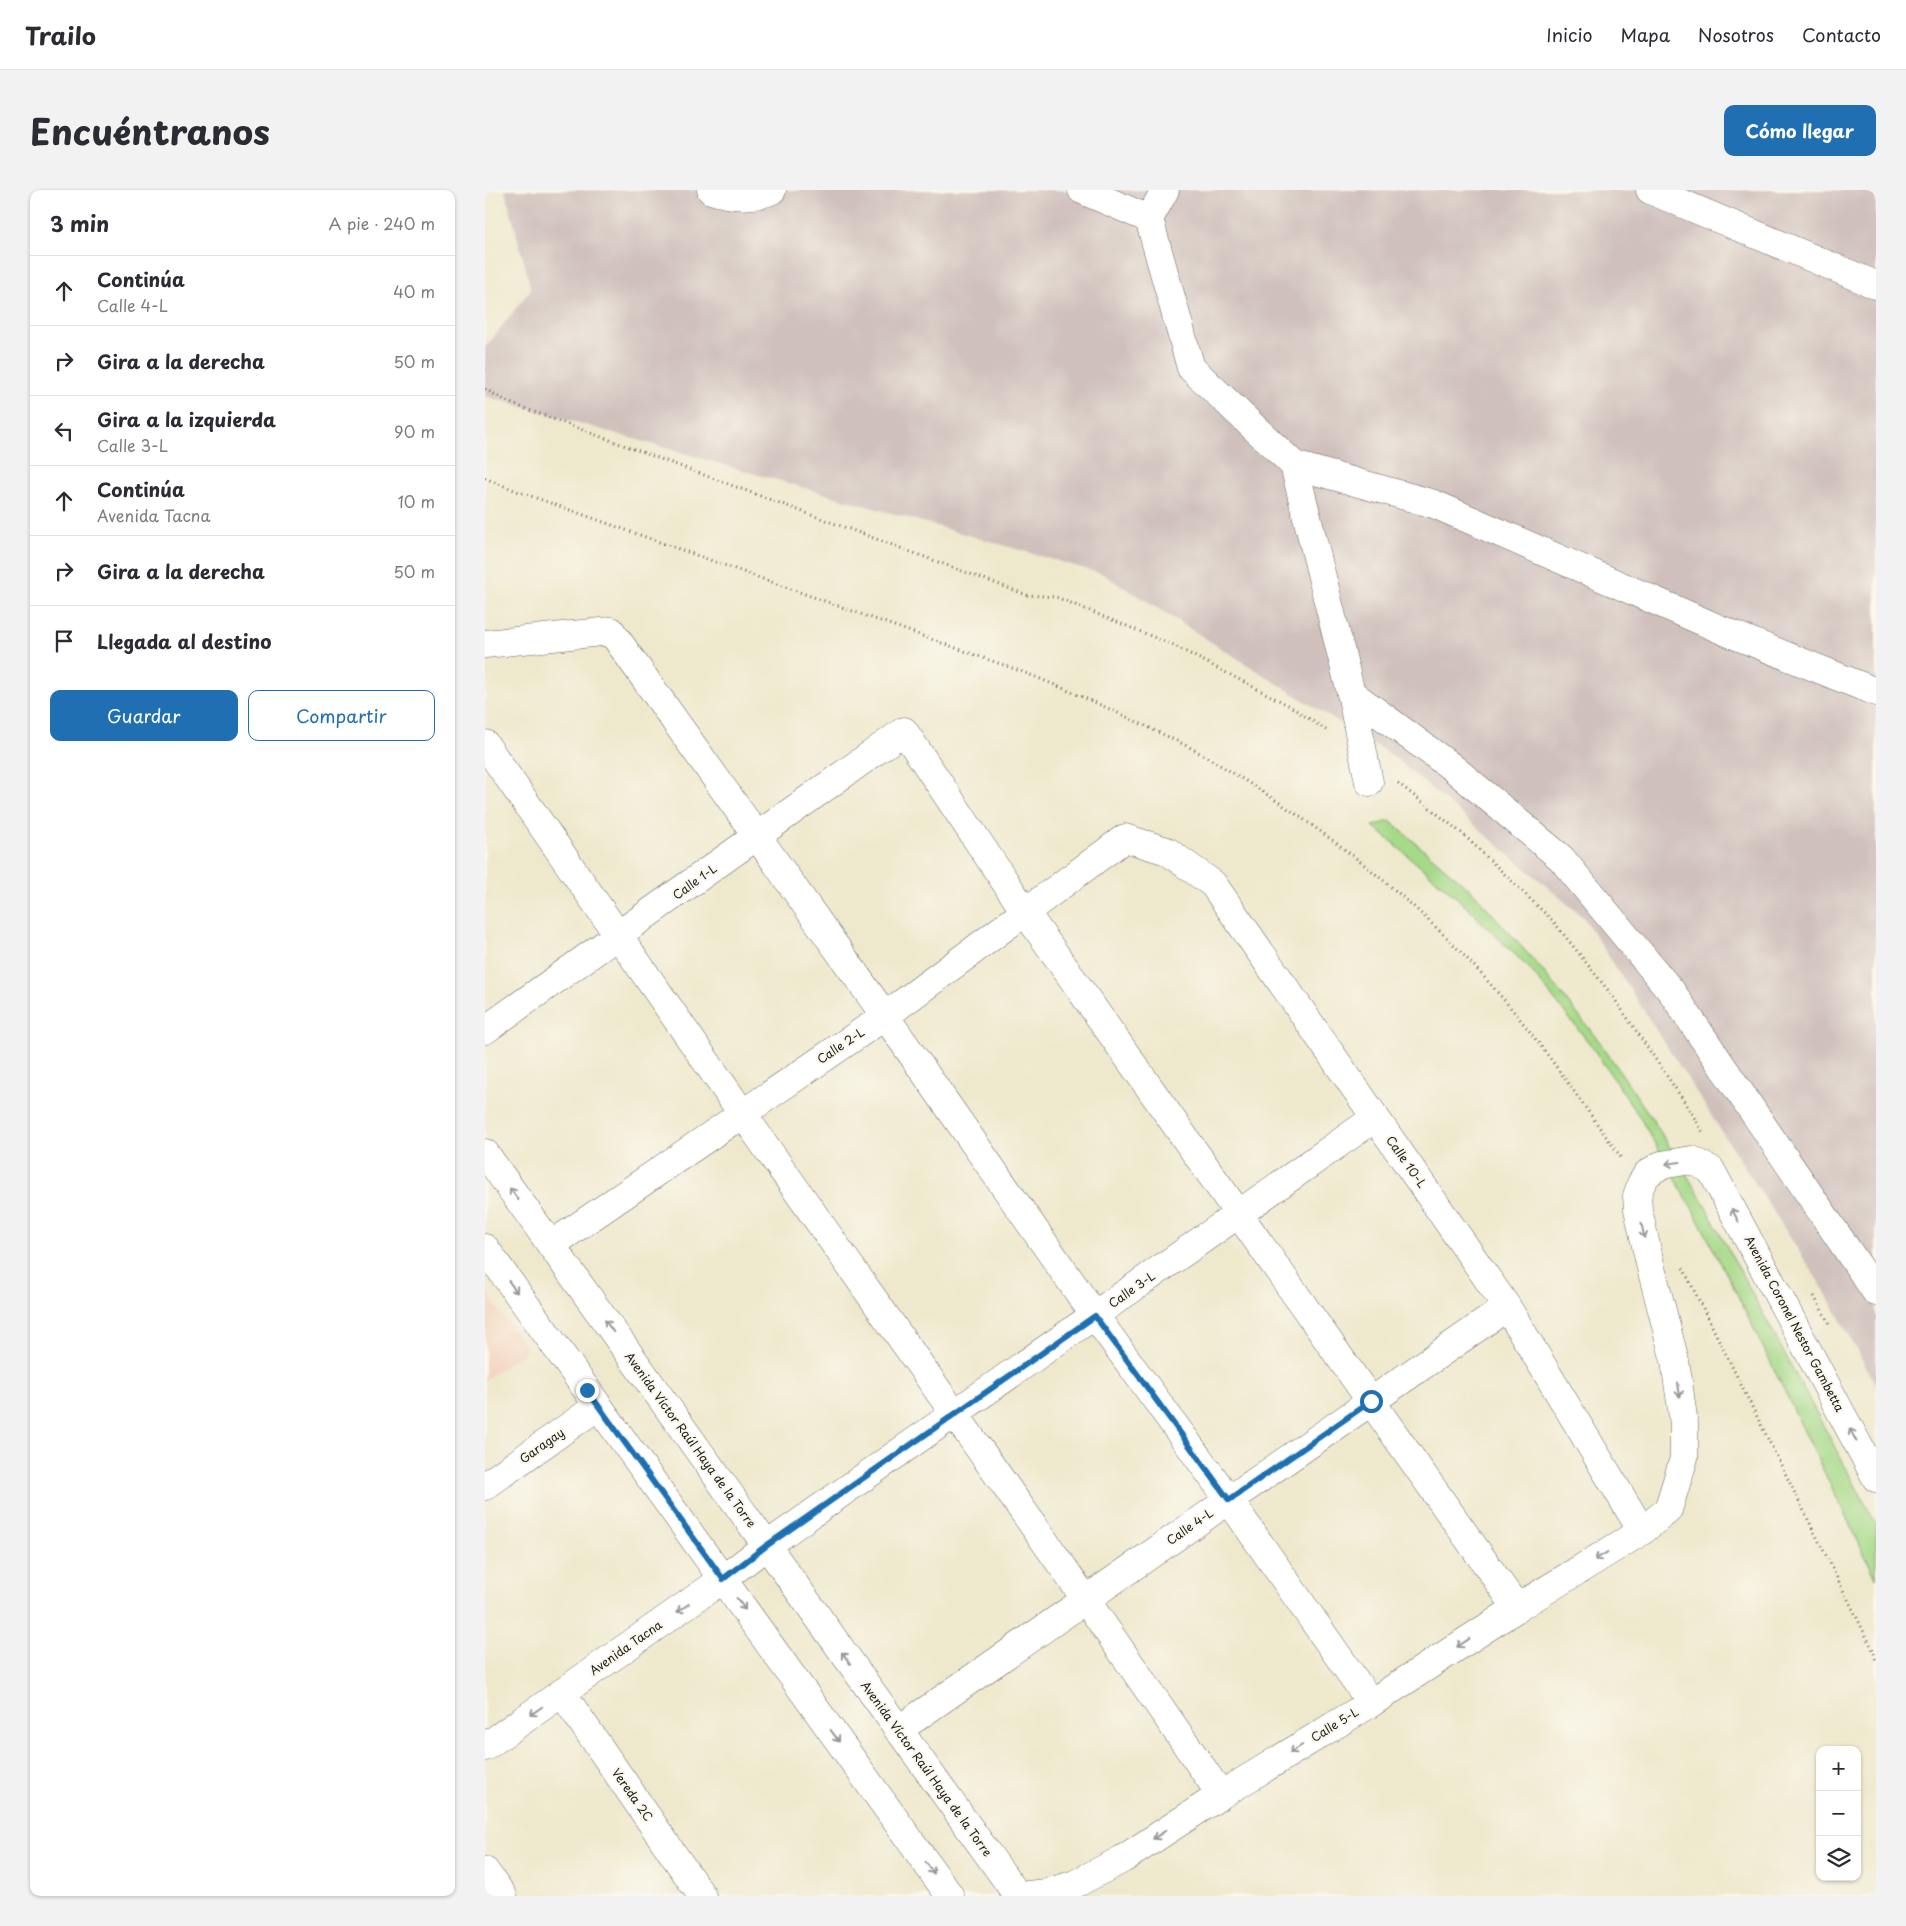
<!DOCTYPE html>
<html lang="es">
<head>
<meta charset="utf-8">
<style>
  :root { --surface:#fff; --page:#f2f2f3; --text:#2b2b33; --muted:#7c7c81; --line:#e1e1e2; --accent:#1f6fb2 }
  body { margin:0; font-family:"Playpen Sans",sans-serif; background:var(--page); color:var(--text) }
  .controls { position:absolute; right:15px; bottom:15px; display:grid; overflow:hidden; border-radius:10px; box-shadow:0 1px 4px #0004 }
  .controls button { width:45px; height:45px; display:grid; place-items:center; padding:0; border:0; border-bottom:1px solid var(--line); background:var(--surface); color:var(--text); font:25px sans-serif }
  .stop { position:absolute; width:15px; height:15px; margin:-11px; border:4px solid #1f6fb2; border-radius:50%; background:#fff }
  .stop.end { background:#1f6fb2; border-color:#fff; box-shadow:0 1px 5px #0008 }
  .list { margin:0; padding:0; list-style:none }
  h2 { display:flex; justify-content:space-between; align-items:center; height:65px; margin:0; padding:0 20px; font-size:21px }
  h2 small { font-size:16px; font-weight:400; color:var(--muted) }
  .list li { display:grid; grid-template-columns:32px 1fr auto; gap:15px; align-items:center; box-sizing:border-box; height:70px; padding:0 20px; border-top:1px solid var(--line) }
  .list b { display:block; font-size:19px; white-space:nowrap }
  .list p { margin:0; font-size:16px; white-space:nowrap; color:var(--muted) }
  .list em { font-size:16px; font-style:normal; color:var(--muted) }
  .actions { display:flex; gap:10px; padding:15px 20px }
  .actions a { flex:1; padding:11px 0; border:1px solid var(--accent); border-radius:10px; text-align:center; font-size:18px; color:var(--accent) }
  .actions .main { background:var(--accent); color:#fff }
  .icon { flex:none; width:28px; height:28px; fill:none; stroke:currentColor; stroke-width:2; stroke-linecap:round; stroke-linejoin:round }
  .map { position:relative; flex:none; width:1391px; height:1706px; overflow:hidden; border-radius:10px }
  header { display:flex; align-items:center; gap:30px; box-sizing:border-box; height:70px; padding:0 25px; background:var(--surface); border-bottom:1px solid var(--line) }
  header strong { font-size:24px }
  nav { display:flex; gap:28px; margin-inline-start:auto; font-size:18px }
  .intro { display:flex; align-items:center; justify-content:space-between; box-sizing:border-box; height:120px; padding:0 30px }
  h1 { margin:0; font-size:35px }
  .button { padding:12px 22px; border-radius:10px; background:var(--accent); color:#fff; font-size:18px; font-weight:700 }
  main { display:flex; gap:30px; padding:0 30px }
  aside { flex:1; background:var(--surface); border-radius:10px; box-shadow:0 1px 4px #0004 }
  .map>svg:first-child { display:block }
  .built { fill:#f3d4bf }
  .industrial { fill:#cfc0bb }
  .green { fill:#a6d988; stroke:#617a52 }
  .lines { fill:none; stroke-linecap:round; stroke-linejoin:round }
  .minor-casing { stroke:#66635a; stroke-width:29 }
  .highway-casing { stroke:#66635a; stroke-width:29 }
  .path { stroke:#66635a; stroke-width:3; stroke-dasharray:1 4; stroke-linecap:butt }
  .minor { stroke:#fff; stroke-width:28 }
  .highway { stroke:#fff; stroke-width:28 }
  .oneway { stroke:#999 }
  .route { stroke:#1f6fb2; stroke-width:6 }
  .labels { text-anchor:middle; stroke-width:4; stroke-linejoin:round; paint-order:stroke }
  .street-label { font-size:12px; fill:#1c1c1c; stroke:#fbf7ec }
</style>
</head>
<body>
<header>
<strong>Trailo</strong>
<nav><a>Inicio</a><a>Mapa</a><a>Nosotros</a><a>Contacto</a></nav>
</header>
<div class="intro"><h1>Encuéntranos</h1><a class="button">Cómo llegar</a></div>
<main>
<aside>
<h2>3 min<small>A pie · 240 m</small></h2>
<ul class="list">
<li><svg class="icon" aria-label="ahead" viewBox="0 0 24 24"><path d="M12 20V5M6 11l6-6 6 6"/></svg><div><b>Continúa</b><p>Calle 4-L</p></div><em>40 m</em></li>
<li><svg class="icon" aria-label="right" viewBox="0 0 24 24"><path d="M7 20v-9h11M14 6l5 5-5 5"/></svg><div><b>Gira a la derecha</b></div><em>50 m</em></li>
<li><svg class="icon" aria-label="left" viewBox="0 0 24 24"><path d="M17 20v-9H6M10 6l-5 5 5 5"/></svg><div><b>Gira a la izquierda</b><p>Calle 3-L</p></div><em>90 m</em></li>
<li><svg class="icon" aria-label="ahead" viewBox="0 0 24 24"><path d="M12 20V5M6 11l6-6 6 6"/></svg><div><b>Continúa</b><p>Avenida Tacna</p></div><em>10 m</em></li>
<li><svg class="icon" aria-label="right" viewBox="0 0 24 24"><path d="M7 20v-9h11M14 6l5 5-5 5"/></svg><div><b>Gira a la derecha</b></div><em>50 m</em></li>
<li><svg class="icon" aria-label="arrive" viewBox="0 0 24 24"><path d="M6 21V4h12l-3 4 3 4H6"/></svg><div><b>Llegada al destino</b></div></li>
</ul>
<div class="actions"><a class="main">Guardar</a><a>Compartir</a></div>
</aside>
<div class="map">
<svg width="1391" height="1706" viewBox="0 0 1391 1706">
  <rect width="100%" height="100%" fill="#fbf7ec"/>
  <filter id="ink" filterUnits="userSpaceOnUse"><feTurbulence type="fractalNoise" baseFrequency=".02" numOctaves="2"/><feDisplacementMap in="SourceGraphic" scale="10" xChannelSelector="R" yChannelSelector="G"/><feConvolveMatrix kernelMatrix="1 2 1 2 8 2 1 2 1" color-interpolation-filters="sRGB"/></filter>
  <filter id="wash" filterUnits="userSpaceOnUse"><feTurbulence type="fractalNoise" baseFrequency=".0096" numOctaves="4" result="noise"/><feDisplacementMap in="SourceGraphic" scale="20" xChannelSelector="R" yChannelSelector="G"/><feGaussianBlur stdDeviation="1.12" result="paint"/><feColorMatrix in="noise" values="0 0 0 0 0 0 0 0 0 0 0 0 0 0 0 0 0 1.4 0 .05"/><feComposite in="paint" operator="in"/></filter>
  <g filter="url(#wash)">
    <rect width="100%" height="100%" fill="#eee8cc"/>
    <path class="built" d="M0,1100L43,1160L0,1190Z"/>
    <path class="industrial" d="M20,0H1391V1195L1339,1100L1099,728L909,567L618,384L0,206V158L46,99Z"/>
    <path class="green" d="M905,631L988,702L1058,781L1114,851L1168,930L1217,1010L1391,1334V1388L1253,1106L1207,1018L1154,926L1105,854L1044,778L970,706L888,636Z"/>
  </g>
  <g filter="url(#ink)">
    <g class="lines">
      <defs>
        <g id="minor">
          <path d="M226,0C244,6 268,9 287,0"/>
          <path d="M597,0L664,29"/>
          <path d="M680,0L664,29L706,178L809,275L866,503L884,592"/>
          <path d="M1165,0L1391,95"/>
          <path d="M809,275L949,314L1237,440L1391,502"/>
          <path d="M0,454L126,441L400,826L610,1126L744,1310L886,1513"/>
          <path d="M866,503L968,578L1076,668L1186,801L1391,1102"/>
          <path d="M0,554L257,923L601,1410L736,1605"/>
          <path d="M0,840L419,541L541,723L1032,1418"/>
          <path d="M0,963L533,1706"/>
          <path d="M66,1055L400,826L640,648L682,661L728,694L1022,1117L1157,1341"/>
          <path d="M0,1058L465,1706"/>
          <path d="M0,1296L113,1216"/>
          <path d="M77,1503L217,1706"/>
          <path d="M413,1540L1022,1117"/>
          <path d="M0,1557L238,1389L281,1356L890,928"/>
          <path d="M0,1681L18,1706"/>
          <path d="M532,1706L562,1703L590,1694L638,1669L736,1605L886,1513L1032,1418L1157,1341L1183,1320L1199,1268V1234L1190,1171L1165,1074L1153,1019L1152,1006L1156,994"/>
        </g>
        <path id="highway" d="M1156,994L1162,984L1176,975L1207,970L1226,980L1391,1288"/>
      </defs>
      <use href="#minor" class="minor-casing"/>
      <use href="#highway" class="highway-casing"/>
      <g class="path">
        <path d="M0,199L25,213L542,405L571,407L688,455L803,515L844,542"/>
        <path d="M0,288L29,300L538,482C581,499 623,518 665,538C680,546 696,552 711,561C820,624 924,701 1007,796C1055,850 1095,911 1138,970"/>
        <path d="M913,593L979,645L1068,731L1126,804L1199,911L1219,944"/>
        <path d="M1198,1078L1388,1460L1391,1471"/>
        <path d="M1329,1106L1344,1133"/>
      </g>
      <use href="#minor" class="minor"/>
      <use href="#highway" class="highway"/>
    </g>
    <defs><path id="oneway-shaft" d="M-6 0H5M1.5-3L5.5 0L1.5 3" fill="none" stroke-width="1.6" stroke-linecap="round" stroke-linejoin="round" transform="scale(1.25)"/></defs>
    <g class="oneway">
      <use href="#oneway-shaft" transform="translate(1188 973) rotate(172)"/>
      <use href="#oneway-shaft" transform="translate(29 1004) rotate(-126)"/>
      <use href="#oneway-shaft" transform="translate(1250 1025) rotate(-118)"/>
      <use href="#oneway-shaft" transform="translate(1158 1041) rotate(78)"/>
      <use href="#oneway-shaft" transform="translate(28 1097) rotate(54)"/>
      <use href="#oneway-shaft" transform="translate(124 1136) rotate(-125)"/>
      <use href="#oneway-shaft" transform="translate(1194 1200) rotate(82)"/>
      <use href="#oneway-shaft" transform="translate(1368 1245) rotate(-118)"/>
      <use href="#oneway-shaft" transform="translate(1116 1366) rotate(149)"/>
      <use href="#oneway-shaft" transform="translate(256 1414) rotate(54)"/>
      <use href="#oneway-shaft" transform="translate(198 1418) rotate(145)"/>
      <use href="#oneway-shaft" transform="translate(978 1453) rotate(147)"/>
      <use href="#oneway-shaft" transform="translate(361 1468) rotate(-126)"/>
      <use href="#oneway-shaft" transform="translate(51 1521) rotate(145)"/>
      <use href="#oneway-shaft" transform="translate(350 1546) rotate(54)"/>
      <use href="#oneway-shaft" transform="translate(811 1559) rotate(148)"/>
      <use href="#oneway-shaft" transform="translate(674 1645) rotate(147)"/>
      <use href="#oneway-shaft" transform="translate(445 1678) rotate(54)"/>
    </g>
  </g>
  <g class="lines" filter="url(#ink)">
    <path class="route" d="M102,1200L238,1389L281,1356L610,1126L744,1310L886,1211"/>
  </g>
  <g class="labels">
    <g class="street-label">
      <text transform="translate(210 692) rotate(-36)" y="4">Calle 1-L</text>
      <text transform="translate(356 856) rotate(-34)" y="4">Calle 2-L</text>
      <text transform="translate(921 972) rotate(55)" y="4">Calle 10-L</text>
      <text transform="translate(647 1100) rotate(-35)" y="4">Calle 3-L</text>
      <text transform="translate(1309 1134) rotate(62)" y="4">Avenida Coronel Nestor Gambetta</text>
      <text transform="translate(205 1250) rotate(54)" y="4">Avenida Víctor Raúl Haya de la Torre</text>
      <text transform="translate(57 1256) rotate(-35)" y="4">Garagay</text>
      <text transform="translate(705 1337) rotate(-35)" y="4">Calle 4-L</text>
      <text transform="translate(141 1458) rotate(-35)" y="4">Avenida Tacna</text>
      <text transform="translate(850 1535) rotate(-32)" y="4">Calle 5-L</text>
      <text transform="translate(441 1579) rotate(54)" y="4">Avenida Víctor Raúl Haya de la Torre</text>
      <text transform="translate(147 1605) rotate(55)" y="4">Vereda 2C</text>
    </g>
  </g>
</svg>
<div class="controls">
<button>+</button>
<button>−</button>
<button><svg class="icon" aria-label="layers" viewBox="0 0 24 24"><path d="M12 4l9 5-9 5-9-5zM3 14l9 5 9-5"/></svg></button>
</div>
<div class="stop" style="left:886px;top:1211px"></div>
<div class="stop end" style="left:102px;top:1200px"></div>
</div>
</main>
</body>
</html>
